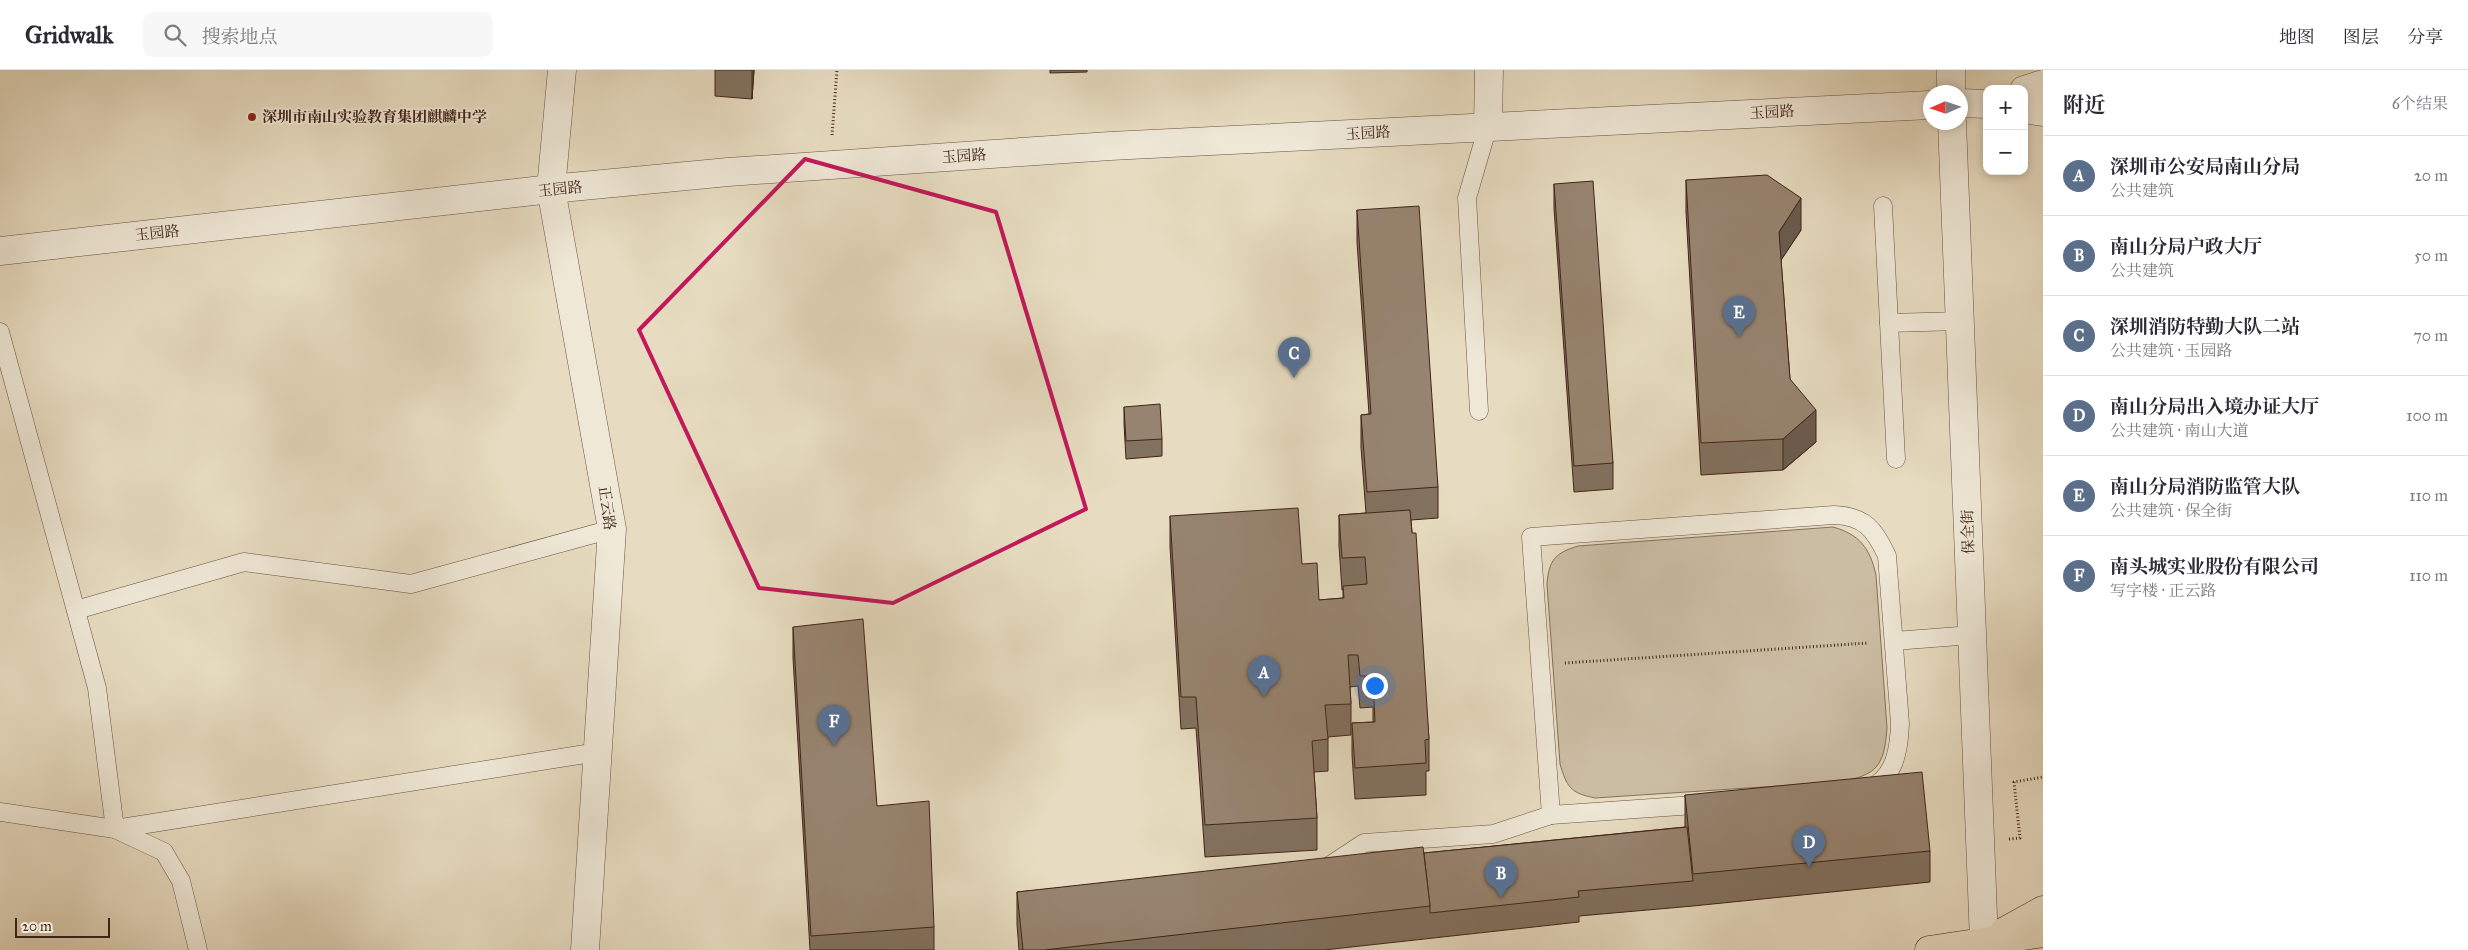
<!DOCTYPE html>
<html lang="zh">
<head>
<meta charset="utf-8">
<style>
  :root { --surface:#fff; --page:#f7f7f7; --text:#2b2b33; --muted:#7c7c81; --line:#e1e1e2; --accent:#8f2418 }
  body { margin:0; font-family:"IM FELL Great Primer","Noto Serif SC",serif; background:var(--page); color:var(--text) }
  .controls { position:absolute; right:15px; top:15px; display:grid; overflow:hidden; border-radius:10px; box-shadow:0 2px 8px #0003 }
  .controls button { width:45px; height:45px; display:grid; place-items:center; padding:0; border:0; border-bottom:1px solid var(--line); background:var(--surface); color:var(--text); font:25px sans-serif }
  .compass { position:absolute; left:1923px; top:15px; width:45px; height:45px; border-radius:50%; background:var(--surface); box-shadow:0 2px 8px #0003; rotate:267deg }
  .scale { position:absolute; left:15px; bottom:12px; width:95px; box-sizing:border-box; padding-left:5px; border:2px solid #412419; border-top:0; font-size:14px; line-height:18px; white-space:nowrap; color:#412419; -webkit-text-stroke:4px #efe8d7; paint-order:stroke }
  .you { position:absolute; left:1374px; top:615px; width:18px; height:18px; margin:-12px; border:4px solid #fff; border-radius:50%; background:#1a73e8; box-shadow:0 0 0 8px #1a73e833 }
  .badge { display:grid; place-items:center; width:32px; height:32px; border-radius:50%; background:var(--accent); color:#fff; font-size:16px; font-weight:700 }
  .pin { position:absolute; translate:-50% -41px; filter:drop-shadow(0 1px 2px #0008) }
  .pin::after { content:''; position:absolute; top:26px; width:18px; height:15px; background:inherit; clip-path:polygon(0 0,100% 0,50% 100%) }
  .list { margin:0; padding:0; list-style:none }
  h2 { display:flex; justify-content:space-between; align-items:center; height:65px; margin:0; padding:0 20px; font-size:21px }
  h2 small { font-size:16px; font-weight:400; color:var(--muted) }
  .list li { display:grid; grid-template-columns:32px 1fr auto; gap:15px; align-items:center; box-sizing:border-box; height:80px; padding:0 20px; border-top:1px solid var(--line) }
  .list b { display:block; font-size:19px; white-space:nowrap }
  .list p { margin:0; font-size:16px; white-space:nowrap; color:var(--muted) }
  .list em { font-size:16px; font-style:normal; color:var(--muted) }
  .icon { flex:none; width:28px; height:28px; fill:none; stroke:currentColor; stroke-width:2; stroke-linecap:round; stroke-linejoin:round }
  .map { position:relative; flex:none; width:2043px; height:880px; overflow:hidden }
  header { display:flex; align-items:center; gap:30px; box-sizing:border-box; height:70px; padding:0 25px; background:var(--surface); border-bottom:1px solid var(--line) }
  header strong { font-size:24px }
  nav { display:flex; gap:28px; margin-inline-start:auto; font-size:18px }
  .search { width:350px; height:45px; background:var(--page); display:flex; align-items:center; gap:12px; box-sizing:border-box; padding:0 18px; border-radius:10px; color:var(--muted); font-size:19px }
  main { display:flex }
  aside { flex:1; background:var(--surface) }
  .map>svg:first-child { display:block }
  .green { fill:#cbbda4; stroke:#86705e }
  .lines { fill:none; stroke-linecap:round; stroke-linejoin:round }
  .service-casing { stroke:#6a5243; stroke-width:19 }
  .minor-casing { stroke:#6a5243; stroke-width:29 }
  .primary-casing { stroke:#412419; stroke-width:29 }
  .path { stroke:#412419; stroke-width:3; stroke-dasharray:1 2.5; stroke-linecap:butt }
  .service { stroke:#efe8d7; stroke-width:18 }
  .minor { stroke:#efe8d7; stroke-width:28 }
  .primary { stroke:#e7dcc1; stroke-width:28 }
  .wall { fill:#827260; stroke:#412419 }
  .shaded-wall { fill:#6a5c4e; stroke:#412419 }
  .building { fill:#978470; stroke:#412419 }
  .marked { fill:none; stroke:#c2185b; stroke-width:4; stroke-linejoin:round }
  .poi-dot { fill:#8f2418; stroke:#efe8d7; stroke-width:2 }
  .labels { text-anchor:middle; stroke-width:4; stroke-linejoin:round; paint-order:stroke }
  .street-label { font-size:15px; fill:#412419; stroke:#efe8d7 }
  .poi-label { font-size:15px; font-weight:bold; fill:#412419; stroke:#efe8d7; text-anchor:start }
</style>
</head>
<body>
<header>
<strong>Gridwalk</strong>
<div class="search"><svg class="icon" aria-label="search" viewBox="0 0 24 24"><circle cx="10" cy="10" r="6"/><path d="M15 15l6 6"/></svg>搜索地点</div>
<nav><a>地图</a><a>图层</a><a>分享</a></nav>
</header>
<main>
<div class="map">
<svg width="2043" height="880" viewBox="0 0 2043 880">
  <rect width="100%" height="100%" fill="#e7dcc1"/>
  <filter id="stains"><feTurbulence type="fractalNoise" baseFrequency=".004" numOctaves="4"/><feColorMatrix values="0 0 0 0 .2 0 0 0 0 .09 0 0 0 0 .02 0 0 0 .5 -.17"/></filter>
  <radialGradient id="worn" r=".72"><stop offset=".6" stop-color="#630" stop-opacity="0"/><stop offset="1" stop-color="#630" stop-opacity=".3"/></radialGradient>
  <path class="green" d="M1833,457C1859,464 1870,478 1876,505L1887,658C1884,697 1877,705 1839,712L1595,728C1570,723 1567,717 1560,694L1547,514C1549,490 1555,483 1578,476Z"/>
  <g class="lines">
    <defs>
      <g id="service">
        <path d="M1883,136L1896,389"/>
        <path d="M1889,253L1960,251"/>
        <path d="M0,262L97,618L115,759L598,682"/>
        <path d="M1479,341L1467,128L1488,56"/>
        <path d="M76,540L244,492L411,514L612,459"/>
        <path d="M1894,571L1972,565"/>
        <path d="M0,742L115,759L164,782L181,811L198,880"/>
        <path d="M1551,745L1531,467L1834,445C1865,446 1875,460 1887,486L1900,654C1899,680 1895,707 1869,719"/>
        <path d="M1326,798L1364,773L1493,764L1551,745L1709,734"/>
      </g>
      <g id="minor">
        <path d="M562,0L551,119L612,459L585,880"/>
        <path d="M1951,0V22"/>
        <path d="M2024,20L2043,14"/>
        <path d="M1960,33L1987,34"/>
        <path d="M2024,39L2043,42"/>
        <path d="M1952,52L1984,871"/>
        <path d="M1488,56L1489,0"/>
        <path d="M0,181L551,119L728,102L1110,76L1930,35"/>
      </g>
      <g id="primary">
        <path d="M2005,861L2043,840"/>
        <path d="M1929,880L2043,863"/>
      </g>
    </defs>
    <use href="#service" class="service-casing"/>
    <use href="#minor" class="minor-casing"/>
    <use href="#primary" class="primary-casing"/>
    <g class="path">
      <path d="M832,65L837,0"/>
      <path d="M1565,593L1868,573"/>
      <path d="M2009,769L2020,768L2014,712L2043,707"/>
    </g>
    <use href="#service" class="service"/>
    <use href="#minor" class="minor"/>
    <use href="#primary" class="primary"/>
  </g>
  <g class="wall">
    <path d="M715,0H754L752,29L715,26Z"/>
    <path d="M1050,0H1087V2L1050,3Z"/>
    <path d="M1686,110L1801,160L1781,190L1790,309L1816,372L1783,400L1701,405L1686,142Z"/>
    <path d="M1554,114L1613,393V419L1574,422L1554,139Z"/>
    <path d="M1357,140L1438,417V448L1411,450L1429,669V701H1426V725L1355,729L1352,685V653L1373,652V637L1360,638L1358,616L1350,617L1351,634V665L1328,667V701L1314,702L1317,748V780L1205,787L1196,658L1181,659L1170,477V446L1302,494L1319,530L1343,528V520H1342L1339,476V445L1366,443L1361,377V345L1369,344L1357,172Z"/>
    <path d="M1124,337L1162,369V386L1126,389L1124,354Z"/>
    <path d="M793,557L934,857V880H810L793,588Z"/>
    <path d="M1685,725L1930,781V812L1693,836L1579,846V852L1324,880H1019L1017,854V822L1424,783L1685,757Z"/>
  </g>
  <g class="shaded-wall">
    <path d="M752,0H754L752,29Z"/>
    <path d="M1801,128V160L1779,193V162Z"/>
    <path d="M1816,340V372L1783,400V369Z"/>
  </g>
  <g class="building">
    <path d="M1767,105L1801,128L1779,162L1790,309L1816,340L1783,369L1701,373L1686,110Z"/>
    <path d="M1593,111L1613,393L1574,396L1554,114Z"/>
    <path d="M1419,136L1438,417L1367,422L1361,345L1371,344L1357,140Z"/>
    <path d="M1160,334L1162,369L1126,371L1124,337Z"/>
    <path d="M1298,438L1302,494L1317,493L1319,530L1344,528L1343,516L1367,514L1365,487L1342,488L1339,445L1410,440L1412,463H1416L1429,669L1425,670L1426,693L1355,698L1352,653L1375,652L1373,606H1360L1358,585H1348L1351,634L1325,635L1328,669L1312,671L1317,748L1205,755L1196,627H1181L1170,446Z"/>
    <path d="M863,549L877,736L929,731L934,857L811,866L793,557Z"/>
    <path d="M1922,702L1930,781L1693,804L1685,725Z"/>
    <path d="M1687,757L1693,811L1578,821L1579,827L1430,843V836L1424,783Z"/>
    <path d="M1423,777L1430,836L1044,880H1023L1017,822Z"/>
  </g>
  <path class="marked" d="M805,89L996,142L1086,439L893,533L759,518L639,260Z"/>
  <circle class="poi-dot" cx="252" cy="47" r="5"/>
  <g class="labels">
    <g class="street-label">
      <text transform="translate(1772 42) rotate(-3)" y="5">玉园路</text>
      <text transform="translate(1368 63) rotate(-3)" y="5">玉园路</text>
      <text transform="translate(964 86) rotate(-4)" y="5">玉园路</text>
      <text transform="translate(560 119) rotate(-6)" y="5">玉园路</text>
      <text transform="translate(157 163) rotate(-6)" y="5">玉园路</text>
      <text transform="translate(607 438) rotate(82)" y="5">正云路</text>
      <text transform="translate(1968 462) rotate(-92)" y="5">保全街</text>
    </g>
    <g class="poi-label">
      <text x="262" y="52">深圳市南山实验教育集团麒麟中学</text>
    </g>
  </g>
  <rect width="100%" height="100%" filter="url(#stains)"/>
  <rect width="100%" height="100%" fill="url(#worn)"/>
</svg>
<div class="controls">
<button>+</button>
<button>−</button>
</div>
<svg class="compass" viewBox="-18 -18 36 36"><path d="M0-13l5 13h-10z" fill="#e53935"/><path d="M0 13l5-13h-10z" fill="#7c7c81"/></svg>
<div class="scale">20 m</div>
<div class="you"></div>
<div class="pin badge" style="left:1264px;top:627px;background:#5c6f8a">A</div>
<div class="pin badge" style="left:1501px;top:828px;background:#5c6f8a">B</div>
<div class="pin badge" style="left:1294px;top:308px;background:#5c6f8a">C</div>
<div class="pin badge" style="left:1809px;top:797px;background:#5c6f8a">D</div>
<div class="pin badge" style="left:1739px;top:267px;background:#5c6f8a">E</div>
<div class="pin badge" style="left:834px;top:676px;background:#5c6f8a">F</div>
</div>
<aside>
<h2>附近<small>6个结果</small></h2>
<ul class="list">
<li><span class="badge" style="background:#5c6f8a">A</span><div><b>深圳市公安局南山分局</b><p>公共建筑</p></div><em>20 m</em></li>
<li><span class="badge" style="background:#5c6f8a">B</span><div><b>南山分局户政大厅</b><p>公共建筑</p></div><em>50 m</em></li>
<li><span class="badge" style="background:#5c6f8a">C</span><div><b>深圳消防特勤大队二站</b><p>公共建筑 · 玉园路</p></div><em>70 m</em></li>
<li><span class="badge" style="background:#5c6f8a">D</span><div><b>南山分局出入境办证大厅</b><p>公共建筑 · 南山大道</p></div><em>100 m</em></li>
<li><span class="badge" style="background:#5c6f8a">E</span><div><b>南山分局消防监管大队</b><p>公共建筑 · 保全街</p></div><em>110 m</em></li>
<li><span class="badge" style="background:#5c6f8a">F</span><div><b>南头城实业股份有限公司</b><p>写字楼 · 正云路</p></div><em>110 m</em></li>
</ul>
</aside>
</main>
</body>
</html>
